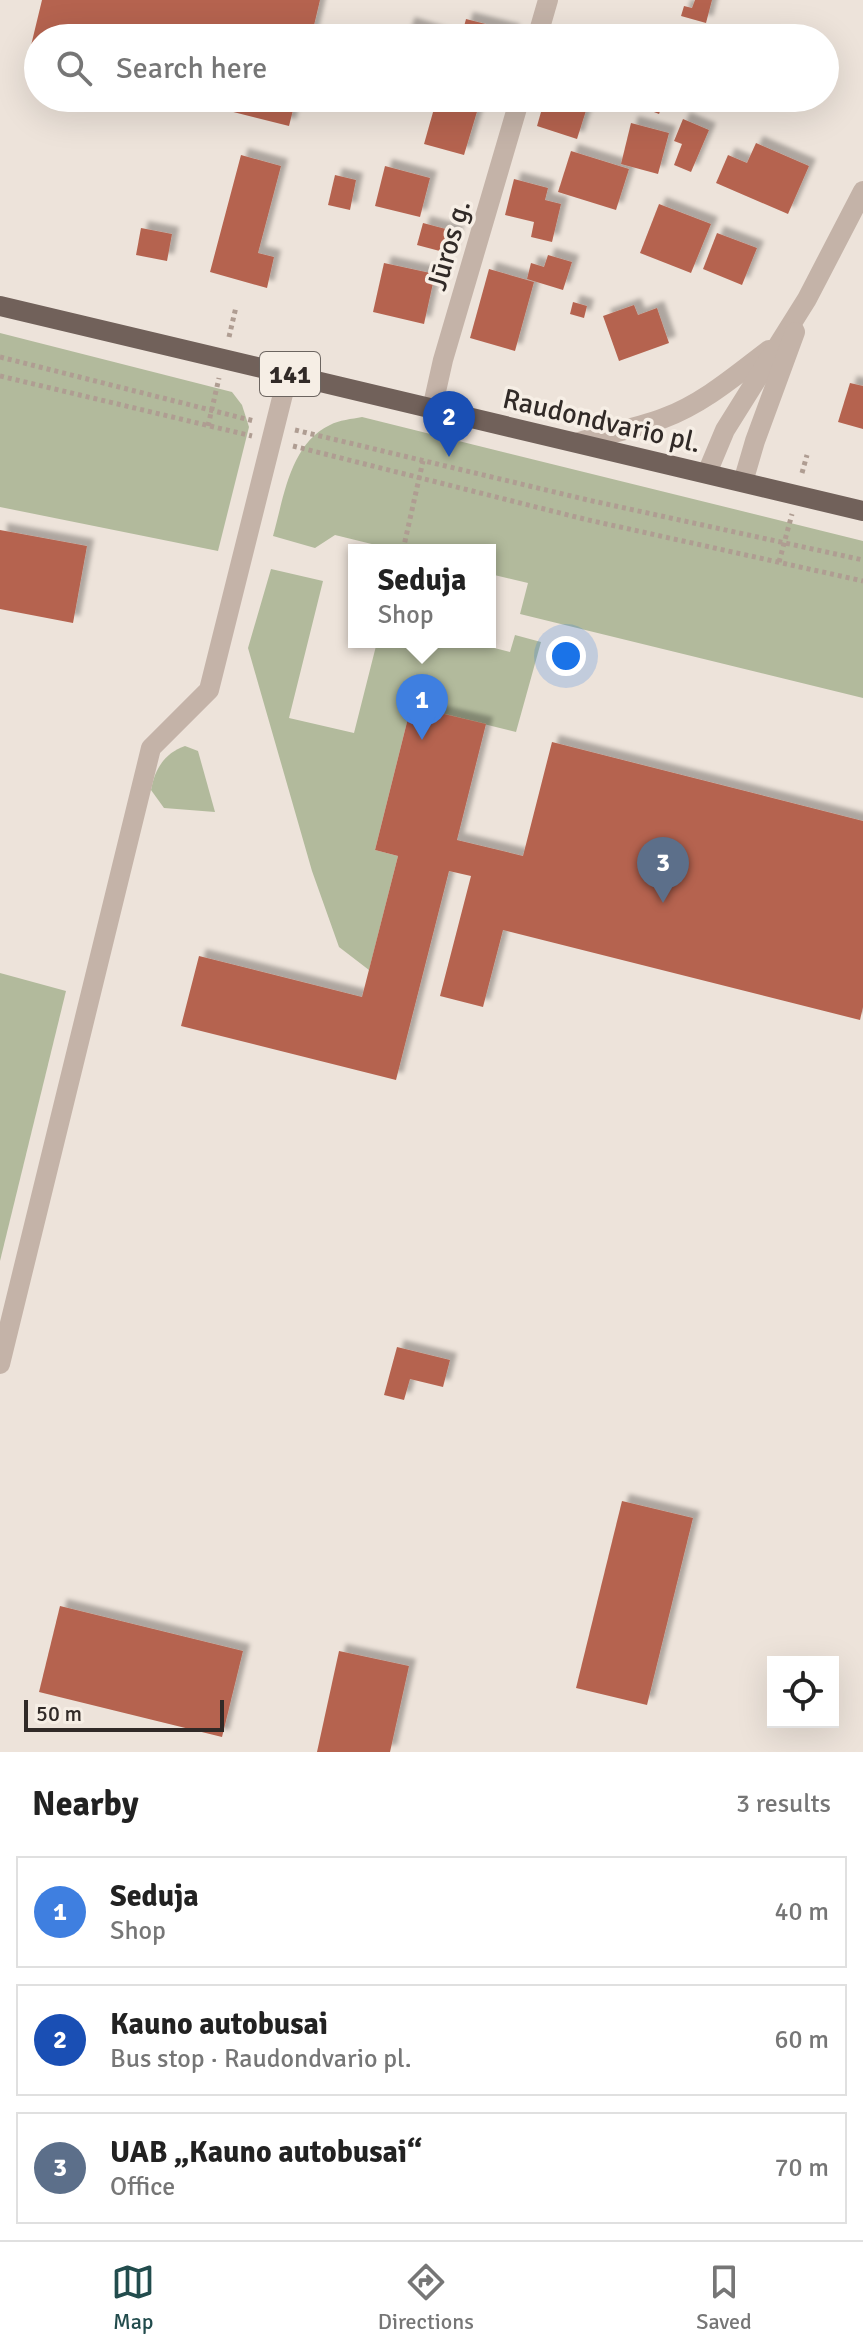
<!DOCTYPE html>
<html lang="en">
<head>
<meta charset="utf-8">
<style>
  :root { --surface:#fff; --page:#f6f6f6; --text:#222; --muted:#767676; --line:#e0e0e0; --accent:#224c4d }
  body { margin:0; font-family:Signika,sans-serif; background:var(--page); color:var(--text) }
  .controls { position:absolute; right:24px; bottom:24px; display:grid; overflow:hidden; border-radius:0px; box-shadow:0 8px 32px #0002 }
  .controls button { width:72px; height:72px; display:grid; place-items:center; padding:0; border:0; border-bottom:2px solid var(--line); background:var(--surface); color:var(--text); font:40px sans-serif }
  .scale { position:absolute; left:24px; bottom:20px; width:200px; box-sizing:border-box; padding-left:8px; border:4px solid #312a27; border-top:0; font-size:22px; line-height:28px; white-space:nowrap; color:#312a27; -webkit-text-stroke:6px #f6eee5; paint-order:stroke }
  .you { position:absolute; left:566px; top:656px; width:28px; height:28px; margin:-20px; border:6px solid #fff; border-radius:50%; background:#1a73e8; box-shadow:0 0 0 12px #1a73e833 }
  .badge { display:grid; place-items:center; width:52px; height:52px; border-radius:50%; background:var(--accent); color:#fff; font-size:26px; font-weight:700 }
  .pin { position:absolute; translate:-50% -66px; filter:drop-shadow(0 2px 4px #0008) }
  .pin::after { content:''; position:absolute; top:42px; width:28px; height:24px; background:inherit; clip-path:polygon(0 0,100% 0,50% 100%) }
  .popup { position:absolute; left:348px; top:544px; width:148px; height:104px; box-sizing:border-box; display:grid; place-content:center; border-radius:0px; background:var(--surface); filter:drop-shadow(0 2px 6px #0005); font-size:26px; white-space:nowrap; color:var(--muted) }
  .popup b { font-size:30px; color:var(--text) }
  .popup::after { content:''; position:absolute; left:50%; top:100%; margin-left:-16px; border:16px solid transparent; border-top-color:var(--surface) }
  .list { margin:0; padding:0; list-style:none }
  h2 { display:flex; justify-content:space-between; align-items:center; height:104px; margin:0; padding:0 32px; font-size:34px }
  h2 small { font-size:26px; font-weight:400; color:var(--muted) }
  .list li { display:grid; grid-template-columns:52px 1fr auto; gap:24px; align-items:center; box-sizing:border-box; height:112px; margin:0 16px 16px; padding:0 16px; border:2px solid var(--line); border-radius:0px }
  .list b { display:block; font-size:30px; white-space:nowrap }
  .list p { margin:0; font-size:26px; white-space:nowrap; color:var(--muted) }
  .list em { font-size:26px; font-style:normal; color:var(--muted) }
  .icon { flex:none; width:44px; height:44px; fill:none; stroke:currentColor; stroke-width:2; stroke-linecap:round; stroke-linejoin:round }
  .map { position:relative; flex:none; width:863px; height:1752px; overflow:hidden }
  .search { position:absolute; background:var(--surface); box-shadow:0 8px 32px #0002; left:24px; right:24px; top:24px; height:88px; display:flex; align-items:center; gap:20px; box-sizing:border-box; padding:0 28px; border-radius:44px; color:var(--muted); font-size:30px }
  .sheet { height:488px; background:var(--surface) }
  nav { display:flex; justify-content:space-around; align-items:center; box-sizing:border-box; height:112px; border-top:2px solid var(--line); background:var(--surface); font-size:22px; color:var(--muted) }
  nav a { display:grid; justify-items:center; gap:4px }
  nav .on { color:var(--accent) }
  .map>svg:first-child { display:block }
  .green { fill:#b2ba9c }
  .building { fill:#b56450; filter:url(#shadow) }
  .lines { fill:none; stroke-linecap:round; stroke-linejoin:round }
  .path { stroke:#af9d92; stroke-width:5; stroke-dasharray:4 4; stroke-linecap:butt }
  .street { stroke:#c4b3a8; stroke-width:20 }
  .primary { stroke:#71615a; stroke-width:20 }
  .labels { text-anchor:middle; stroke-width:7; stroke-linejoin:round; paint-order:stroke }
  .shield { fill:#f6eee5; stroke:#6c6560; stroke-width:2 }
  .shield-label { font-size:26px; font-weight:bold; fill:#312a27 }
  .street-label { font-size:28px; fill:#312a27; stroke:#f6eee5 }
</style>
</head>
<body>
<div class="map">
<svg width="863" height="1752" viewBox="0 0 863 1752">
  <defs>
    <filter id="shadow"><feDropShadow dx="7" dy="-7" stdDeviation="2" flood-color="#0004"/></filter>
  </defs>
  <rect width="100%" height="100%" fill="#ede3da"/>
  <g class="green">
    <path d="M0,333L232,392L242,405L249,427L218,551L0,507Z"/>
    <path d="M362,417L863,541V698L520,614L528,583L490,574V550H396L335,535L315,548L273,536C284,497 290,444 330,425C339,420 352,419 362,417Z"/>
    <path d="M271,569L323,581L289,718L354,733L377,642H471L510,652L515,635L541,642L516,732L411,706L375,850L398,856L369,970L339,947L312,871L248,648Z"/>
    <path d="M185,746L198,751L215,812L164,808L151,790C155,768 165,753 185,746Z"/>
    <path d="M0,973L66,991L0,1261Z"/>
  </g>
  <g class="building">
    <path d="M42,0H320L311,38H38V65L27,62Z"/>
    <path d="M695,0H712L706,23L681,16L684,6L692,8Z"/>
    <path d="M466,19L513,31L511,38H461Z"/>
    <path d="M408,24L449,37V38H403Z"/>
    <path d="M178,98H296L289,126Z"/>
    <path d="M437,98H454L479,105L464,155L424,144Z"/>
    <path d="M545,98H590L577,139L537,126Z"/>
    <path d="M628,98H665L659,114L626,101Z"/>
    <path d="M683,119L709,130L691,172L674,165L682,144L674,141Z"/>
    <path d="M631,123L669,133L658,174L621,164Z"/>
    <path d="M756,143L809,166L788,214L716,183L728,155L747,163Z"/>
    <path d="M571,151L629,169L616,210L558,192Z"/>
    <path d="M241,155L281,166L258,253L274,257L267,288L210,272Z"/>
    <path d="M385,166L430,178L420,217L375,206Z"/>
    <path d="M335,175L356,180L350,210L328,205Z"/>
    <path d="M514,179L548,188L545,200L561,204L552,242L531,237L534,222L505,215Z"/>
    <path d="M659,204L711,224L691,273L640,253Z"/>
    <path d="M423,223L457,232L451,254L417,245Z"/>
    <path d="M141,228L172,234L167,261L136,255Z"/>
    <path d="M717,233L757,248L742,285L703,269Z"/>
    <path d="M548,255L572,262L563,290L527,279L531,263L544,267Z"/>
    <path d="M384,263L435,274L424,324L373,312Z"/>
    <path d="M489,269L534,282L515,351L470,338Z"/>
    <path d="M573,302L587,306L584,318L570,314Z"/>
    <path d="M634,305L638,315L657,308L669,343L619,361L603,316Z"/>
    <path d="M850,383L863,386V429L838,422Z"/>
    <path d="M0,530L87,546L73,623L0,609Z"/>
    <path d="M411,706L486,724L457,840L523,856L552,742L863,821V1007L860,1020L503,930L483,1007L440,996L471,876L449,871L396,1080L181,1026L199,956L362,997L398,856L375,850Z"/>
    <path d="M397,1347L450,1360L443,1387L410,1379L404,1400L384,1395Z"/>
    <path d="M622,1501L693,1518L647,1705L576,1688Z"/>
    <path d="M60,1606L243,1651L222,1737L39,1692Z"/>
    <path d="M339,1651L409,1666L390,1752H317Z"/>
  </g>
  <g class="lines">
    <g class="path">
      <path d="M229,337L236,307"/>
      <path d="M0,357L254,421"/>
      <path d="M0,376L252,436"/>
      <path d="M208,426L219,378"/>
      <path d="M295,430L588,500L863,560"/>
      <path d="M293,446L584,519L863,581"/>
      <path d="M802,473L807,455"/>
      <path d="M403,550L423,461"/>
      <path d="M779,562L792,514"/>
    </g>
    <g class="street">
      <path d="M537,38L548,0"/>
      <path d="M432,409L443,360L520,98"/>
      <path d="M579,442C607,434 637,428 664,418C704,403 736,375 769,350"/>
      <path d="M707,473L725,430L807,299L863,191"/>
      <path d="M743,482L755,441L795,332"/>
      <path d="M0,1364L151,748L209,690L288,374"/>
    </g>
    <path class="primary" d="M0,306L863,511"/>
  </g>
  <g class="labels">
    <rect class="shield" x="260" y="352" width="60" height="44" rx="6"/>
    <g class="shield-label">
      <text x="290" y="383">141</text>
    </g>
    <g class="street-label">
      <text transform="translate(448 245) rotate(-74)" y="10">Jūros g.</text>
      <text transform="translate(602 420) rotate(13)" y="10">Raudondvario pl.</text>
    </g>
  </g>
</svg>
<div class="controls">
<button><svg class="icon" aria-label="locate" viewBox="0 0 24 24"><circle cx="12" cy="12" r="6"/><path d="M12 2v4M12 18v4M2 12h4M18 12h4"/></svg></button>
</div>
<div class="scale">50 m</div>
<div class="you"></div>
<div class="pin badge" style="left:422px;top:740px;background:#3f7fe0">1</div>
<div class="popup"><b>Seduja</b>Shop</div>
<div class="pin badge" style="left:449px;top:457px;background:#1a4fb4">2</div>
<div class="pin badge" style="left:663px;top:903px;background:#5c6f8a">3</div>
<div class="search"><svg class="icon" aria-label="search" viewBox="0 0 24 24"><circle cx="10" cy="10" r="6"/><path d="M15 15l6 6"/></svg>Search here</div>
</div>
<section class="sheet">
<h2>Nearby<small>3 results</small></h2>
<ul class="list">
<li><span class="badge" style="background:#3f7fe0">1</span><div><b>Seduja</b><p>Shop</p></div><em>40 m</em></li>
<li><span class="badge" style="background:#1a4fb4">2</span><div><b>Kauno autobusai</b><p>Bus stop · Raudondvario pl.</p></div><em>60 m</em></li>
<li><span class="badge" style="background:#5c6f8a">3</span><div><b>UAB „Kauno autobusai“</b><p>Office</p></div><em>70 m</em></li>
</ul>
</section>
<nav>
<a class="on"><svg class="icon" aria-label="map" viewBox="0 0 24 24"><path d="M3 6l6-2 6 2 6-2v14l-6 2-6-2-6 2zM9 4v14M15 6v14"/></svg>Map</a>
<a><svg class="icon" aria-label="directions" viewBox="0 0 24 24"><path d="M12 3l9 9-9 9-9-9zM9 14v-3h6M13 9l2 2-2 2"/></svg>Directions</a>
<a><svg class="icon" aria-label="saved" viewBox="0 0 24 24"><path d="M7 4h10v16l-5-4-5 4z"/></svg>Saved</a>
</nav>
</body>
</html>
